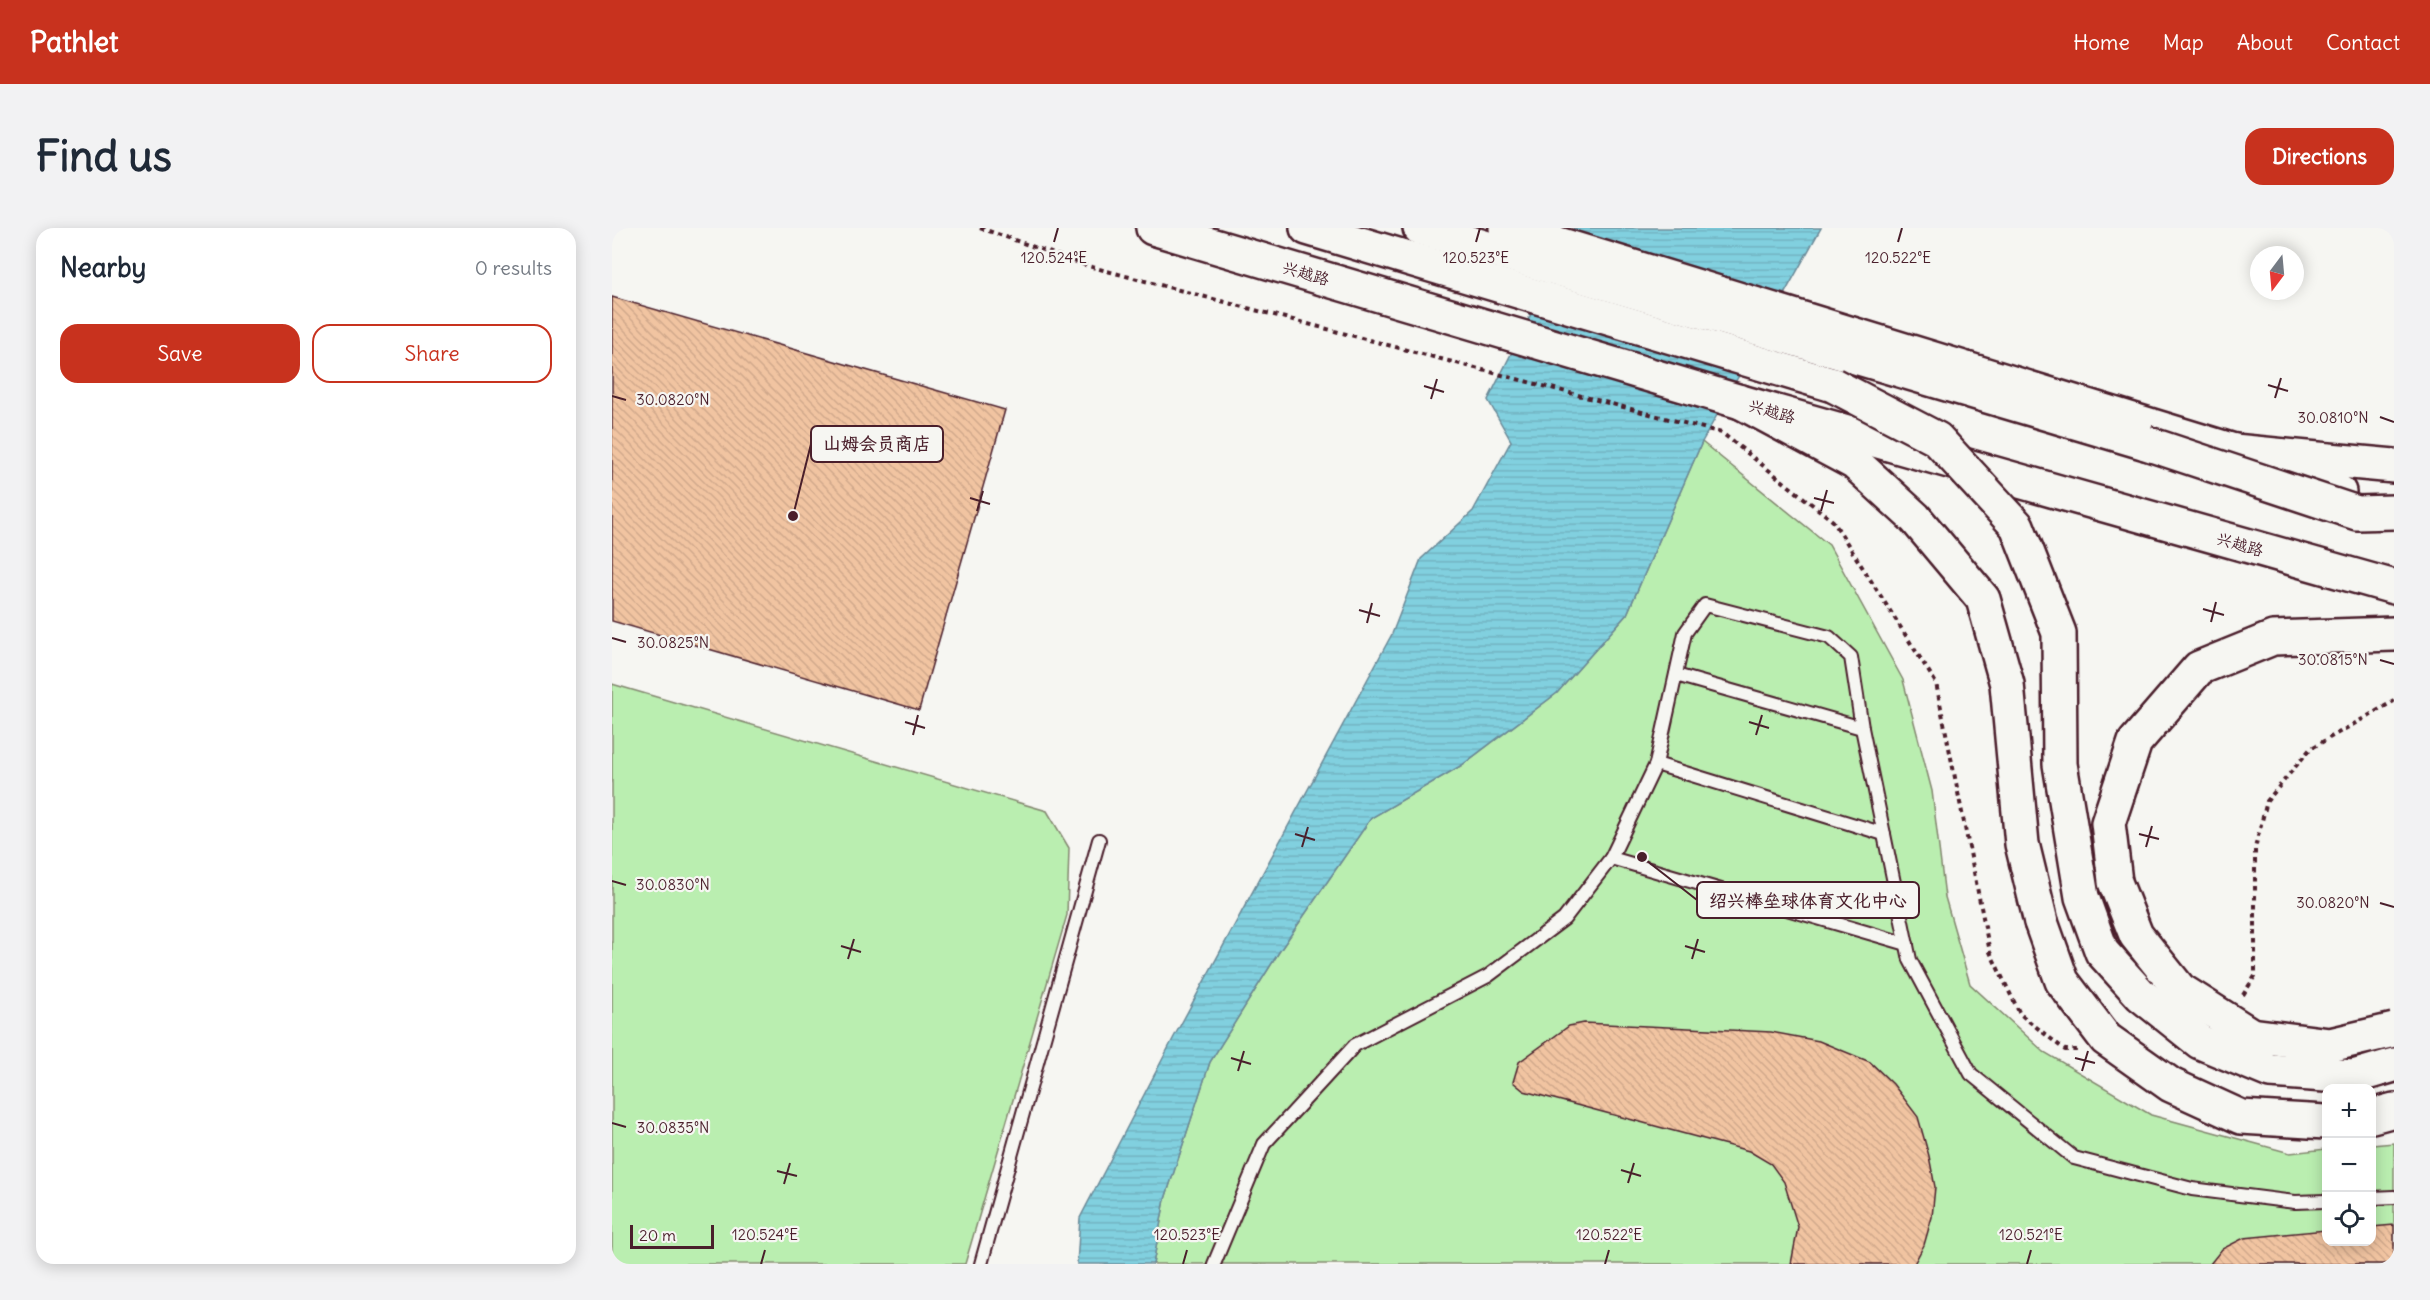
<!DOCTYPE html>
<html lang="en">
<head>
<meta charset="utf-8">
<style>
  :root { --surface:#fff; --page:#f2f2f3; --text:#1f2937; --muted:#747a83; --line:#e0e1e3; --accent:#c8321e }
  body { margin:0; font-family:Delius,"LXGW WenKai TC",sans-serif; background:var(--page); color:var(--text) }
  .controls { position:absolute; right:18px; bottom:18px; display:grid; overflow:hidden; border-radius:12px; box-shadow:0 3px 15px #0003 }
  .controls button { width:54px; height:54px; display:grid; place-items:center; padding:0; border:0; border-bottom:2px solid var(--line); background:var(--surface); color:var(--text); font:30px sans-serif }
  .compass { position:absolute; left:1638px; top:18px; width:54px; height:54px; border-radius:50%; background:var(--surface); box-shadow:0 3px 15px #0003; rotate:196deg }
  .scale { position:absolute; left:18px; bottom:15px; width:84px; box-sizing:border-box; padding-left:6px; border:3px solid #4a1f2b; border-top:0; font-size:16px; line-height:21px; white-space:nowrap; color:#4a1f2b; -webkit-text-stroke:4px #f6f6f2; paint-order:stroke }
  .list { margin:0; padding:0; list-style:none }
  h2 { display:flex; justify-content:space-between; align-items:center; height:78px; margin:0; padding:0 24px; font-size:26px }
  h2 small { font-size:20px; font-weight:400; color:var(--muted) }
  .actions { display:flex; gap:12px; padding:18px 24px }
  .actions a { flex:1; padding:14px 0; border:2px solid var(--accent); border-radius:18px; text-align:center; font-size:21px; color:var(--accent) }
  .actions .main { background:var(--accent); color:#fff }
  .icon { flex:none; width:33px; height:33px; fill:none; stroke:currentColor; stroke-width:2; stroke-linecap:round; stroke-linejoin:round }
  .map { position:relative; flex:none; width:1782px; height:1036px; overflow:hidden; border-radius:18px }
  header { display:flex; align-items:center; gap:36px; box-sizing:border-box; height:84px; padding:0 30px; background:var(--accent); color:#fff }
  header strong { font-size:28px }
  nav { display:flex; gap:33px; margin-inline-start:auto; font-size:21px }
  .intro { display:flex; align-items:center; justify-content:space-between; box-sizing:border-box; height:144px; padding:0 36px }
  h1 { margin:0; font-size:42px }
  .button { padding:15px 27px; border-radius:18px; background:var(--accent); color:#fff; font-size:21px; font-weight:700 }
  main { display:flex; gap:36px; padding:0 36px }
  aside { flex:1; background:var(--surface); border-radius:18px; box-shadow:0 3px 15px #0003 }
  .map>svg:first-child { display:block }
  .pitch { fill:#baeeb0; stroke:#82866e; stroke-width:1.5 }
  .water { fill:url(#water-rules); stroke:#6b8997; stroke-width:1.5 }
  .building { fill:url(#building-back-hatch); stroke:#4a1f2b; stroke-width:1.5 }
  .lines { fill:none; stroke-linecap:round; stroke-linejoin:round }
  .lane-casing { stroke:#4a1f2b; stroke-width:16 }
  .secondary-casing { stroke:#4a1f2b; stroke-width:38 }
  .highway-casing { stroke:#4a1f2b; stroke-width:38 }
  .path { stroke:#4a1f2b; stroke-width:4; stroke-dasharray:4.5 4.5; stroke-linecap:butt }
  .lane { stroke:#f6f6f2; stroke-width:12 }
  .secondary { stroke:#f6f6f2; stroke-width:33 }
  .highway { stroke:#f6f6f2; stroke-width:33 }
  .highway-bridge-casing { stroke:#4a1f2b; stroke-width:38; stroke-linecap:butt }
  .highway-bridge { stroke:#f6f6f2; stroke-width:33 }
  .ticks { fill:none; stroke:#4a1f2b; stroke-width:2 }
  .labels { text-anchor:middle; stroke-width:4.5; stroke-linejoin:round; paint-order:stroke }
  .street-label { font-size:16px; fill:#4a1f2b; stroke:#f6f6f2 }
  .ticks-label { font-size:15px; text-anchor:middle; fill:#4a1f2b; stroke:#f6f6f2; stroke-width:4.5; stroke-linejoin:round; paint-order:stroke }
  .leader { fill:none; stroke:#4a1f2b; stroke-width:2 }
  .callout-dot { fill:#4a1f2b; stroke:#f6f6f2; stroke-width:2 }
  .callout { fill:#f6f6f2; stroke:#4a1f2b; stroke-width:2 }
  .callout-label { font-size:18px; text-anchor:middle; font-weight:bold; fill:#4a1f2b }
</style>
</head>
<body>
<header>
<strong>Pathlet</strong>
<nav><a>Home</a><a>Map</a><a>About</a><a>Contact</a></nav>
</header>
<div class="intro"><h1>Find us</h1><a class="button">Directions</a></div>
<main>
<aside>
<h2>Nearby<small>0 results</small></h2>
<ul class="list">
</ul>
<div class="actions"><a class="main">Save</a><a>Share</a></div>
</aside>
<div class="map">
<svg width="1782" height="1036" viewBox="0 0 1782 1036">
  <defs>
    <pattern id="water-rules" width="6" height="5" patternUnits="userSpaceOnUse" patternTransform="scale(1.5)"><rect width="6" height="5" fill="#81d0df"/><path d="M0 2.5h6" fill="none" stroke="#71b2c0"/></pattern>
    <pattern id="building-back-hatch" width="6" height="6" patternUnits="userSpaceOnUse" patternTransform="scale(1.5)"><rect width="6" height="6" fill="#f1c4a1"/><path d="M-1 5l2 2M0 0l6 6M5-1l2 2" fill="none" stroke="#d0a88b"/></pattern>
  </defs>
  <rect width="100%" height="100%" fill="#f6f6f2"/>
  <filter id="ink" filterUnits="userSpaceOnUse"><feTurbulence type="fractalNoise" baseFrequency=".0167" numOctaves="2"/><feDisplacementMap in="SourceGraphic" scale="12" xChannelSelector="R" yChannelSelector="G"/><feConvolveMatrix kernelMatrix="1 2 1 2 8 2 1 2 1" color-interpolation-filters="sRGB"/></filter>
  <g filter="url(#ink)">
    <g class="pitch">
      <path d="M1090,214L1217,317L1291,452L1320,563L1333,669L1358,756L1432,824L1539,887L1678,925L1714,921V1014H1760V917L1782,915V1036H541L553,971L598,834L667,724L759,590L850,537L945,465L1015,386Z"/>
      <path d="M0,456L435,583L457,620L455,687L353,1036H0Z"/>
    </g>
    <path class="water" d="M962,0H1209L1090,214L1015,386L945,465L850,537L759,590L667,724L598,834L553,971L541,1036H465L468,990L562,809L780,406L809,331L861,283L899,213L876,172Z"/>
    <g class="building">
      <path d="M0,69L393,182L307,482L0,393Z"/>
      <path d="M972,795L1159,804L1207,813L1258,834L1281,856L1306,889L1317,928L1323,959L1320,989L1312,1017L1302,1036H1179L1186,999L1172,954L1159,936L1137,923L912,863L901,854L907,834L957,798Z"/>
      <path d="M1782,997V1036H1598L1610,1021L1632,1010L1714,1002V1014H1760V999Z"/>
    </g>
    <g class="lines">
      <defs>
        <g id="lane">
          <path d="M1064,447L1250,500"/>
          <path d="M1044,536L1272,606"/>
          <path d="M999,630L1295,716"/>
          <path d="M1760,970L1782,969"/>
          <path d="M369,1036L487,612"/>
          <path d="M602,1036L652,916L743,817L876,748L952,691L999,630L1044,536L1073,405L1093,377L1217,409L1239,429L1250,500L1298,732L1359,846L1462,930L1580,961L1683,974L1714,973"/>
        </g>
        <g id="secondary">
          <path d="M541,0L1129,174L1782,359"/>
          <path d="M894,0L1622,223L1727,264"/>
        </g>
        <g id="highway">
          <path d="M695,0L1221,157"/>
          <path d="M808,0L1534,215"/>
          <path d="M1129,174L1243,235L1303,290L1371,371L1395,456L1410,616L1429,694"/>
          <path d="M1622,223L1782,238"/>
          <path d="M1503,654L1496,595L1523,514L1587,440L1661,410L1782,406"/>
          <path d="M1760,888L1782,882"/>
        </g>
      </defs>
      <use href="#lane" class="lane-casing"/>
      <use href="#secondary" class="secondary-casing"/>
      <use href="#highway" class="highway-casing"/>
      <g class="path">
        <path d="M368,0L476,38L1110,205L1221,293L1324,455L1378,724L1408,786L1453,822H1466"/>
        <path d="M1631,767L1643,748V620L1655,573L1698,521L1782,473"/>
      </g>
      <use href="#lane" class="lane"/>
      <use href="#secondary" class="secondary"/>
      <use href="#highway" class="highway"/>
      <defs>
        <g id="highway-bridge">
          <path d="M1221,157L1325,211L1405,298L1447,405L1448,536L1470,669L1490,724L1529,767L1588,814L1658,843L1741,849L1782,837"/>
          <path d="M1534,215L1745,285L1782,284"/>
          <path d="M1503,654L1524,707L1568,762L1639,807L1718,817L1782,802"/>
          <path d="M1429,694L1450,753L1494,811L1559,857L1629,889L1714,894"/>
        </g>
      </defs>
      <use href="#highway-bridge" class="highway-bridge-casing"/>
      <use href="#highway-bridge" class="highway-bridge"/>
    </g>
  </g>
  <path class="ticks" d="M442,14L446,0M864,14L868,0M1286,14L1290,0M1656,157L1676,163M812,158L832,164M0,168L14,172M1663,170L1669,150M819,171L825,151M1768,189L1782,194M358,270L378,276M1202,270L1222,275M365,283L371,263M1209,283L1215,262M1591,381L1612,387M747,382L768,388M1599,394L1604,374M755,395L760,375M0,410L14,414M1768,432L1782,436M293,494L313,500M1137,494L1157,500M301,507L306,487M1144,507L1150,487M683,606L703,612M1527,606L1547,611M690,619L696,599M1534,619L1540,598M0,653L14,657M1768,675L1782,679M229,718L249,724M1073,718L1093,724M236,731L242,711M1080,731L1086,711M619,830L639,836M1463,830L1483,835M626,843L632,823M1470,843L1476,823M0,895L14,899M1009,942L1029,948M165,943L185,948M1016,955L1022,935M172,956L178,935M149,1036L153,1022M571,1036L575,1022M993,1036L997,1022M1415,1036L1419,1022"/>
  <g class="labels">
    <g class="street-label">
      <text transform="translate(694 45) rotate(16)" y="6">兴越路</text>
      <text transform="translate(1160 183) rotate(16)" y="6">兴越路</text>
      <text transform="translate(1628 316) rotate(16)" y="6">兴越路</text>
    </g>
  </g>
  <g class="ticks-label">
    <text x="442" y="35">120.524°E</text>
    <text x="864" y="35">120.523°E</text>
    <text x="1286" y="35">120.522°E</text>
    <text x="61" y="177">30.0820°N</text>
    <text x="1721" y="195">30.0810°N</text>
    <text x="61" y="420">30.0825°N</text>
    <text x="1721" y="437">30.0815°N</text>
    <text x="61" y="662">30.0830°N</text>
    <text x="1721" y="680">30.0820°N</text>
    <text x="61" y="905">30.0835°N</text>
    <text x="153" y="1012">120.524°E</text>
    <text x="575" y="1012">120.523°E</text>
    <text x="997" y="1012">120.522°E</text>
    <text x="1419" y="1012">120.521°E</text>
  </g>
  <path class="leader" d="M181 288L199 216M1030 629L1085 672"/>
  <g class="callout-dot">
    <circle cx="181" cy="288" r="6"/>
    <circle cx="1030" cy="629" r="6"/>
  </g>
  <g class="callout">
    <rect x="199" y="198" width="132" height="36" rx="6"/>
    <rect x="1085" y="654" width="222" height="36" rx="6"/>
  </g>
  <g class="callout-label">
    <text x="265" y="222">山姆会员商店</text>
    <text x="1196" y="679">绍兴棒垒球体育文化中心</text>
  </g>
</svg>
<div class="controls">
<button>+</button>
<button>−</button>
<button><svg class="icon" aria-label="locate" viewBox="0 0 24 24"><circle cx="12" cy="12" r="6"/><path d="M12 2v4M12 18v4M2 12h4M18 12h4"/></svg></button>
</div>
<svg class="compass" viewBox="-18 -18 36 36"><path d="M0-13l5 13h-10z" fill="#e53935"/><path d="M0 13l5-13h-10z" fill="#747a83"/></svg>
<div class="scale">20 m</div>
</div>
</main>
</body>
</html>
